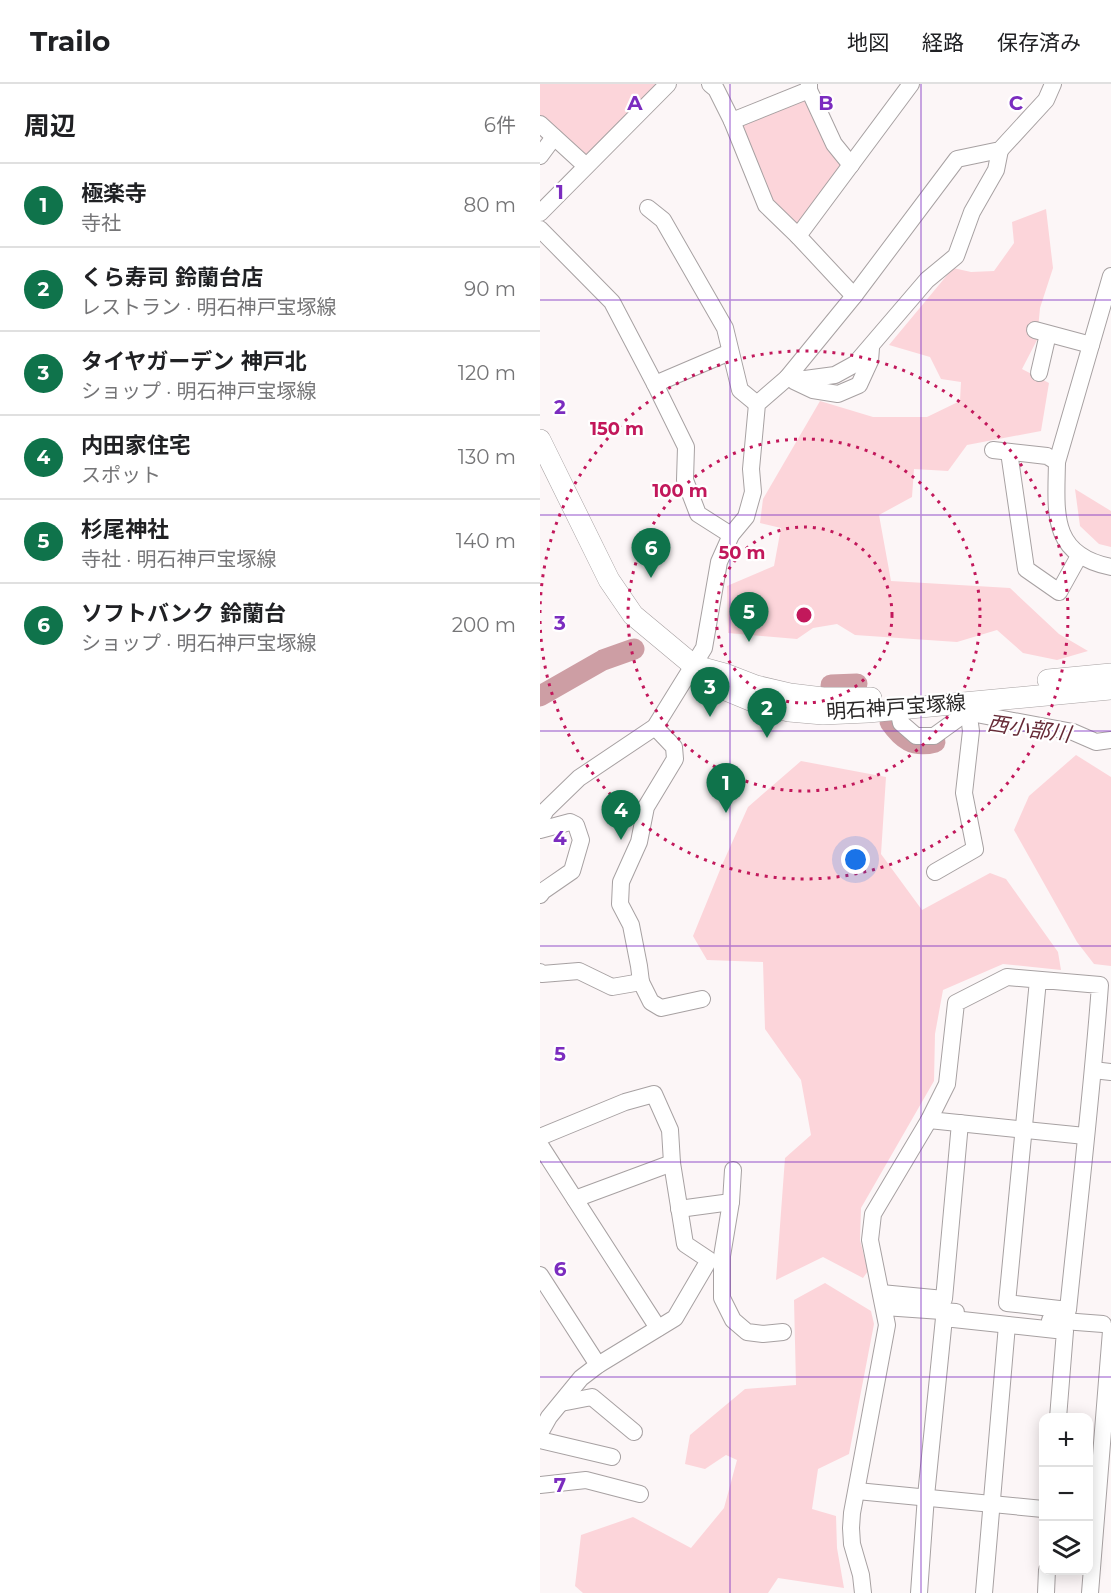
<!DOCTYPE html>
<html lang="ja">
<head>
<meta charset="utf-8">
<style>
  :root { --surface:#fff; --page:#f2f2f2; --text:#202124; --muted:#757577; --line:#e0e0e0; --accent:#0f734b }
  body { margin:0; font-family:Montserrat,"Noto Sans JP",sans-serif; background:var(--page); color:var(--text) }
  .controls { position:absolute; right:18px; bottom:18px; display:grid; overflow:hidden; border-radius:12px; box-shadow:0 3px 15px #0003 }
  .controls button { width:54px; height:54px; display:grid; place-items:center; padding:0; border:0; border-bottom:2px solid var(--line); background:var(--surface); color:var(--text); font:30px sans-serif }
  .you { position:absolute; left:316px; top:776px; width:21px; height:21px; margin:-15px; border:4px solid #fff; border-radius:50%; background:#1a73e8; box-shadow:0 0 0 9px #1a73e833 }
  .badge { display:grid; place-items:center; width:39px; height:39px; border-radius:50%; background:var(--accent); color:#fff; font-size:20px; font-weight:700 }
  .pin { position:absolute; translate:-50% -50px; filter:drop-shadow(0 2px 3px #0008) }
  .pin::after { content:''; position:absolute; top:32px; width:21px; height:18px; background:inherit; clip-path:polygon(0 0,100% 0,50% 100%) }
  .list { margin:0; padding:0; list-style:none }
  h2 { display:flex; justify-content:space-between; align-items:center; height:78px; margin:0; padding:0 24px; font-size:26px }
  h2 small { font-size:20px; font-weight:400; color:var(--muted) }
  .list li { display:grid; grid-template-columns:39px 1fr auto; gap:18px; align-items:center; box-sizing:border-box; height:84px; padding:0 24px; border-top:2px solid var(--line) }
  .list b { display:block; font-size:22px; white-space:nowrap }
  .list p { margin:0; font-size:20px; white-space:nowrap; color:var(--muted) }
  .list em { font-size:20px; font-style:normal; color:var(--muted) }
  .icon { flex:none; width:33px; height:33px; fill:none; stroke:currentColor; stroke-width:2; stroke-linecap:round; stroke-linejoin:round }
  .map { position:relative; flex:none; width:571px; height:1509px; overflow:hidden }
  header { display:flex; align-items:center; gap:36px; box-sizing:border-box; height:84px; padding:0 30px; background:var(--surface); border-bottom:2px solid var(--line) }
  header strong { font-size:28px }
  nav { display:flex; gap:33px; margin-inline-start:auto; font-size:21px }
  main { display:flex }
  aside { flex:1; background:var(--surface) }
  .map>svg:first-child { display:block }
  .green { fill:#fcd5da }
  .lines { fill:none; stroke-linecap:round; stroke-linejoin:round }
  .river { stroke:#cd9ea4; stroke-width:21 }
  .minor-casing { stroke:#a7a1a2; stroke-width:18 }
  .major-casing { stroke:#a7a1a2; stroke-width:22 }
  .minor { stroke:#fff; stroke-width:16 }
  .major { stroke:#fff; stroke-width:21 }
  .grid { fill:none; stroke:#7b2cbf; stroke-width:1.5; stroke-opacity:0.55 }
  .ring { fill:none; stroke:#c2185b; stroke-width:3; stroke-dasharray:3 6 }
  .labels { text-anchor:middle; stroke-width:4.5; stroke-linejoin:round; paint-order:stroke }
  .street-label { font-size:20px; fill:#292727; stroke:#fff }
  .water-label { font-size:21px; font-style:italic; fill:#662b37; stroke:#fff }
  .grid-label { font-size:20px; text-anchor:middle; font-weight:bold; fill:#7b2cbf; stroke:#fff; stroke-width:4.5; stroke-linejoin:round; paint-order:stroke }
  .centre { fill:#c2185b; stroke:#fff; stroke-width:3 }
  .ring-label { font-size:18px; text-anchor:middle; font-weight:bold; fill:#c2185b; stroke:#fff; stroke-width:4.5; stroke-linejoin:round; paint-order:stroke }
</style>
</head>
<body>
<header>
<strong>Trailo</strong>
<nav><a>地図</a><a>経路</a><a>保存済み</a></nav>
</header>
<main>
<aside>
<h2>周辺<small>6件</small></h2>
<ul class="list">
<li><span class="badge">1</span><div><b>極楽寺</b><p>寺社</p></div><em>80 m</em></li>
<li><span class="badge">2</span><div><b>くら寿司 鈴蘭台店</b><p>レストラン · 明石神戸宝塚線</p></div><em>90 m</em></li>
<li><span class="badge">3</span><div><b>タイヤガーデン 神戸北</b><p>ショップ · 明石神戸宝塚線</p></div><em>120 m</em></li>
<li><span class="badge">4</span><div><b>内田家住宅</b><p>スポット</p></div><em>130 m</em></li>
<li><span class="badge">5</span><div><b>杉尾神社</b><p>寺社 · 明石神戸宝塚線</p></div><em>140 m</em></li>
<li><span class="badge">6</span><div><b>ソフトバンク 鈴蘭台</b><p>ショップ · 明石神戸宝塚線</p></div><em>200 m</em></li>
</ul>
</aside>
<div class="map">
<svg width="571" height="1509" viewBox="0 0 571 1509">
  <rect width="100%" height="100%" fill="#fcf6f7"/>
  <g class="green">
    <path d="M0,0H119L44,74L0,35Z"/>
    <path d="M260,14L268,17L307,82L260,142L251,141L228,119L199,45L203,38Z"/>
    <path d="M506,125L513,184L500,224L497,256L482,285L509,299L501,347L427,361L408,387L374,385L372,413L339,431L351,497L470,504L519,550L548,567L517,576L483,569L457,546L417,558L315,551L297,540L273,544L257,555L188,549L187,502L234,482L241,444L220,439L223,415L280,317L333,333H387L420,317L421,298L401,295L390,273L349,261L413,184L431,188L454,187L474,159L472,138Z"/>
    <path d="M535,405L571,427V463L559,460L540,442Z"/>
    <path d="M536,671L571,693V882L554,880L537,858L474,746L489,712Z"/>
    <path d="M261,677L346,693L341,770L382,826L450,789L466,795L518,868L521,886L463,880L403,906L395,950L394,997L321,1124L320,1156L328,1187L323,1194L283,1173L236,1196L245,1074L271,1051L261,996L225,945L223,878L167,876L153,852L182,781L208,723Z"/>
    <path d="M285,1199L331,1227L334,1240L309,1370L278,1385L272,1425L296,1432L297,1464L304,1504L238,1494L228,1509H43L35,1502L41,1451L93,1433L151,1464L184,1424L197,1376L186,1371L165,1385L145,1380L150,1351L205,1305L256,1301L254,1216Z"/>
  </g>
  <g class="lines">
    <g class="river">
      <path d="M291,601L317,600"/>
      <path d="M0,612L63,576L94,565"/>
      <path d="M350,638C362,655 373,664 395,658"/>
    </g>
    <defs>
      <g id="minor">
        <path d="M170,0L176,5L192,37L226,121L258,152L314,212"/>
        <path d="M269,0V6L294,60L311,81"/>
        <path d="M192,37L269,6"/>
        <path d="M0,40L46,82"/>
        <path d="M0,72L14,53"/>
        <path d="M108,124L123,136L185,244L200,306L217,320"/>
        <path d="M0,129L128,0"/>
        <path d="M0,145L72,218L115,300L146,363L145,396L158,430L191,451"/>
        <path d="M258,152L371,0"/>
        <path d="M571,192L517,378C516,429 510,471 571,483"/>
        <path d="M495,246L551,261"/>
        <path d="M499,289L508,250"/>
        <path d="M247,294L265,295L295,291L315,280L387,196L416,172L432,128L456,86L460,66"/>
        <path d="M254,297L273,306L298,310L319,301L330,277L331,264"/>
        <path d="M115,300L190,268"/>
        <path d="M453,366L507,372L517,378"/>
        <path d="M469,368L486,485L519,508L539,472"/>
        <path d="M427,618L436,630L533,648L556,658L571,656"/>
        <path d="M358,625L361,639L376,652H394L419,634L427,618"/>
        <path d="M0,737L6,726L39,694L115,643L164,564L179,478L191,451L206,433L213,408L211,385L217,320L247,294L314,212L417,75L460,66L506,16L513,0"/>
        <path d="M0,746L30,738L36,741L41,756L32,787L3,807L0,811"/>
        <path d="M395,788L435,765L424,709L431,647L427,618"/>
        <path d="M0,888L2,890L39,887L72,903L101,898L111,918L121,924L162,915"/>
        <path d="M101,898L99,882L91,841L80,820L81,798L99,758L106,723L135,675L134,663L115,643"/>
        <path d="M553,986L571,988"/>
        <path d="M389,1036L545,1052"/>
        <path d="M0,1053L85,1018L114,1010L130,1046L132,1079L145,1160L169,1176L135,1234L58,1281L41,1294L9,1333L0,1349"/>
        <path d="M0,1061L118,1244"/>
        <path d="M193,1086L191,1118L182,1172V1214L193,1236L207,1248L223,1250L243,1248"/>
        <path d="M35,1115L132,1079"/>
        <path d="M139,1125L191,1118"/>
        <path d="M0,1191L58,1281"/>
        <path d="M341,1209L404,1215L420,1039"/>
        <path d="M344,1223L416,1228"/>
        <path d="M510,1236L563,1240"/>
        <path d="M21,1319L52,1313L94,1348"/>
        <path d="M0,1356L72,1373"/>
        <path d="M0,1401L46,1396L100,1410"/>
        <path d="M317,1407L503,1425"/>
        <path d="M323,1509L321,1491L312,1460L311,1444L312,1429L347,1241L330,1156L333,1130L389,1036L407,1000L416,919L467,893L560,901C552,1010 539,1118 528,1226L467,1219L498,896"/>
        <path d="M379,1509L386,1412L404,1234L525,1247L518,1334"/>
        <path d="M444,1509L467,1241"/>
        <path d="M506,1509L507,1486"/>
        <path d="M550,1509L571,1247"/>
      </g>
      <g id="major">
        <path d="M0,356L69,496L93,531L153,581L169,599L220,620L249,627L283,630L328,628L571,605"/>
        <path d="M156,582L185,590L216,602L250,610L283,614H331"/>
        <path d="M508,596L571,590"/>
      </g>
    </defs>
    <use href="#minor" class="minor-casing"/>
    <use href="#major" class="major-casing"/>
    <use href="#minor" class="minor"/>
    <use href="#major" class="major"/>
  </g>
  <path class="grid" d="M190,0V1509M381,0V1509M0,216H571M0,431H571M0,647H571M0,862H571M0,1078H571M0,1293H571"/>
  <g class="ring">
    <circle cx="264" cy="531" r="88"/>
    <circle cx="264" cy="531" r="176"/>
    <path d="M0 529A264 264 0 1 1 0 533"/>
  </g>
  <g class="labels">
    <g class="street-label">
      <text transform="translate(356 623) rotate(-4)" y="7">明石神戸宝塚線</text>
    </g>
    <g class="water-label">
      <text transform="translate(489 645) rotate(8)" y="7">西小部川</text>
    </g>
  </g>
  <g class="grid-label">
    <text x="95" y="26">A</text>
    <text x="286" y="26">B</text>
    <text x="476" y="26">C</text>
    <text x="20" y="115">1</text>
    <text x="20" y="330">2</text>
    <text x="20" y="546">3</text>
    <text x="20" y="761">4</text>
    <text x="20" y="977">5</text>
    <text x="20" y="1192">6</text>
    <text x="20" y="1408">7</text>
  </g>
  <circle cx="264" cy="531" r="9" class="centre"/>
  <g class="ring-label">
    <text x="77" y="351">150 m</text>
    <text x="140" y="413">100 m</text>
    <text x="202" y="475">50 m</text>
  </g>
</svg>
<div class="controls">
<button>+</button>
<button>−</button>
<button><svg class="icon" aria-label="layers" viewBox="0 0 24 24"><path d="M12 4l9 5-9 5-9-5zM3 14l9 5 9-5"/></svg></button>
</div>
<div class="you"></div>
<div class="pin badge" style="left:186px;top:729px">1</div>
<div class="pin badge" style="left:227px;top:654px">2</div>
<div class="pin badge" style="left:170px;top:633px">3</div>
<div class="pin badge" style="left:81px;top:756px">4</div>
<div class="pin badge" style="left:209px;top:558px">5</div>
<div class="pin badge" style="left:111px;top:494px">6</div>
</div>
</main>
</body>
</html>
